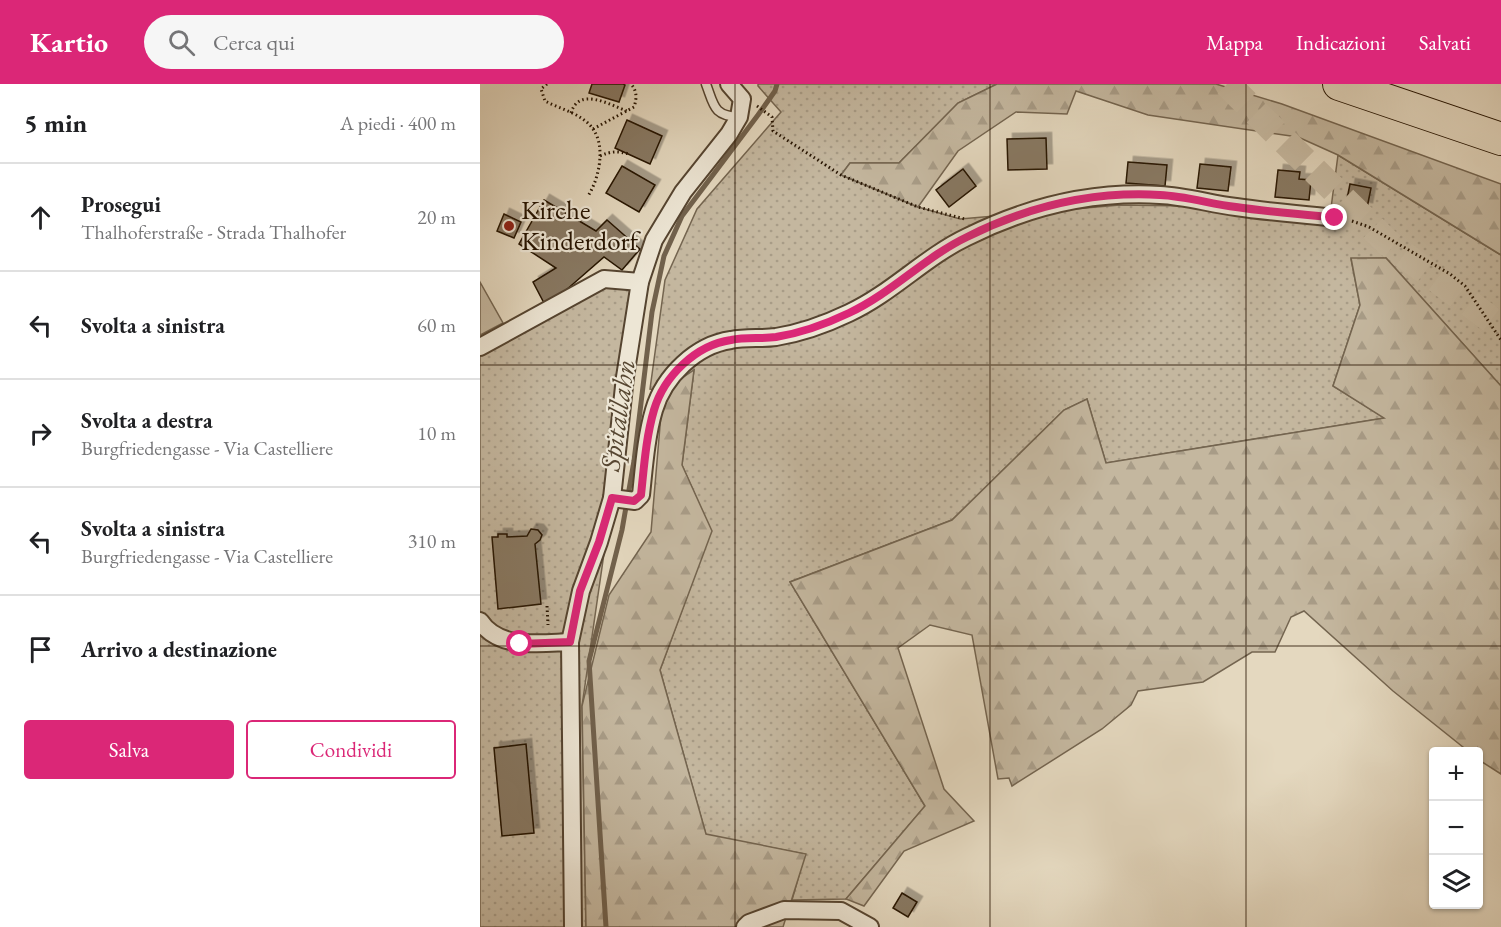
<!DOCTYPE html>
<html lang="it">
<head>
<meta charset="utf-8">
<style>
  :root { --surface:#fff; --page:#f6f6f6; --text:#202124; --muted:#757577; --line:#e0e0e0; --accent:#db2777 }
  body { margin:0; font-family:"EB Garamond",serif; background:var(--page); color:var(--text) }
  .controls { position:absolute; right:18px; bottom:18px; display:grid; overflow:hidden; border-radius:6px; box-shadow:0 2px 4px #0004 }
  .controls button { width:54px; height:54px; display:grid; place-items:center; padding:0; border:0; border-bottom:2px solid var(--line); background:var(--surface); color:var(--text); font:30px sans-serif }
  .stop { position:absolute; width:18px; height:18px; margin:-14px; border:4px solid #db2777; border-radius:50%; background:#fff }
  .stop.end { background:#db2777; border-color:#fff; box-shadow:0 2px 6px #0008 }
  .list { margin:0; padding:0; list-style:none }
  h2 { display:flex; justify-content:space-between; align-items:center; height:78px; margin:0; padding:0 24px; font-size:26px }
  h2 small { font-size:20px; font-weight:400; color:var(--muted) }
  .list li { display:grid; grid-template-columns:39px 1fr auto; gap:18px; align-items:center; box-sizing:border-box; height:108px; padding:0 24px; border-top:2px solid var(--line) }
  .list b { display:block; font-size:22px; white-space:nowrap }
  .list p { margin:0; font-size:20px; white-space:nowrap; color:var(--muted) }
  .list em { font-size:20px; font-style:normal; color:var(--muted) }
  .actions { display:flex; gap:12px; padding:18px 24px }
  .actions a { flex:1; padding:14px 0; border:2px solid var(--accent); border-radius:6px; text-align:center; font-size:21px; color:var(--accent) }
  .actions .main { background:var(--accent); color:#fff }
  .icon { flex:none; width:33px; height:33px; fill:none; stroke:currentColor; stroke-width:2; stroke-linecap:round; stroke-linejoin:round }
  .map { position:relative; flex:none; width:1021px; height:843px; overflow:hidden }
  header { display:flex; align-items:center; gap:36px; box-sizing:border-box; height:84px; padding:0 30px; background:var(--accent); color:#fff }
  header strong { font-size:28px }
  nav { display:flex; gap:33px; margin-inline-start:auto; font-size:21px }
  .search { width:420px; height:54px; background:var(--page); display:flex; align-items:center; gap:15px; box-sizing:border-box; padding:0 21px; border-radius:33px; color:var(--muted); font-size:22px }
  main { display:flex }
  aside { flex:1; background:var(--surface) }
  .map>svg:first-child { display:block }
  .grass { fill:url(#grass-dots); stroke:#746550; stroke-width:1.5 }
  .forest { fill:url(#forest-firs); stroke:#746550; stroke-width:1.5 }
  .garden { fill:#c4b79f; stroke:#746550; stroke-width:1.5 }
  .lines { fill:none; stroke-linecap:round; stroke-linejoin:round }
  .stream { stroke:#71614c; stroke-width:5 }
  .building { fill:#887963; stroke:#251300; stroke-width:1.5; filter:url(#shadow) }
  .primary-tunnel { stroke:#c7baa2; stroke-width:27; stroke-dasharray:27 14; stroke-linecap:butt }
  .service-casing { stroke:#554430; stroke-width:11 }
  .minor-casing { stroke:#554430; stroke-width:20 }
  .motorway-casing { stroke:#251300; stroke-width:34 }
  .path { stroke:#251300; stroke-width:3; stroke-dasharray:1.5 3; stroke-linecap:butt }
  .service { stroke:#ede6d5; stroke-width:8 }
  .minor { stroke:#ede6d5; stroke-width:16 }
  .motorway { stroke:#e4d8bf; stroke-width:32 }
  .route { stroke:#db2777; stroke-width:8 }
  .grid { fill:none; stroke:#251300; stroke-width:1.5; stroke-opacity:0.55 }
  .poi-dot { fill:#8f2418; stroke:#ede6d5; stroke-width:2 }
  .labels { text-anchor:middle; stroke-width:4.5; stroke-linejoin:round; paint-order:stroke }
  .poi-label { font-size:27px; fill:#251300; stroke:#ede6d5; text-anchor:start }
  .water-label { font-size:28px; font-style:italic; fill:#574732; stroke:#ede6d5 }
</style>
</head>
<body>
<header>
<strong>Kartio</strong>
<div class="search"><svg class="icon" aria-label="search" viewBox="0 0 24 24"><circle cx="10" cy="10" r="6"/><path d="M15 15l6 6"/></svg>Cerca qui</div>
<nav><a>Mappa</a><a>Indicazioni</a><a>Salvati</a></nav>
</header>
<main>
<aside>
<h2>5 min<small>A piedi · 400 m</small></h2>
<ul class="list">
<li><svg class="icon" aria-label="ahead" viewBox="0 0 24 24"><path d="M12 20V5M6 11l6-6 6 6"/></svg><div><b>Prosegui</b><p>Thalhoferstraße - Strada Thalhofer</p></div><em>20 m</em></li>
<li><svg class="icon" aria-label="left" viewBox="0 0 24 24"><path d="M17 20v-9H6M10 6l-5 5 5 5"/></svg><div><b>Svolta a sinistra</b></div><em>60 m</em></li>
<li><svg class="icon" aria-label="right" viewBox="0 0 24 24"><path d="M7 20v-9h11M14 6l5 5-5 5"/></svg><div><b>Svolta a destra</b><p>Burgfriedengasse - Via Castelliere</p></div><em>10 m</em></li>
<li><svg class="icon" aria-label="left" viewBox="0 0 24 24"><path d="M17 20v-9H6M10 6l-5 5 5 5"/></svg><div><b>Svolta a sinistra</b><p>Burgfriedengasse - Via Castelliere</p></div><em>310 m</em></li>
<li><svg class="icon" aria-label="arrive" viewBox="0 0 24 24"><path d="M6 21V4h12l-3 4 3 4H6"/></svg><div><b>Arrivo a destinazione</b></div></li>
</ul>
<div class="actions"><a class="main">Salva</a><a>Condividi</a></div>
</aside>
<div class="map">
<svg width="1021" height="843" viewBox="0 0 1021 843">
  <defs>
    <pattern id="grass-dots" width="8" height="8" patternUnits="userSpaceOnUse" patternTransform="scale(1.5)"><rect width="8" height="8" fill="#c4b79f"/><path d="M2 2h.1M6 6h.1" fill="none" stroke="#a89c87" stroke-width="1.8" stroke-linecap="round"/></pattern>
    <pattern id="forest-firs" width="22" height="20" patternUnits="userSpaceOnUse" patternTransform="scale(1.5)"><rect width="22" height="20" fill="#c4b79f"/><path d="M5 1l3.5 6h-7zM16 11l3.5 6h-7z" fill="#a89c87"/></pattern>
    <filter id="shadow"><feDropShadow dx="5.5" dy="-5.5" stdDeviation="0" flood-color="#0004"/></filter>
  </defs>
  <rect width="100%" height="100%" fill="#e4d8bf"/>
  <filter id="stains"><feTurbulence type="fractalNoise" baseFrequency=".00333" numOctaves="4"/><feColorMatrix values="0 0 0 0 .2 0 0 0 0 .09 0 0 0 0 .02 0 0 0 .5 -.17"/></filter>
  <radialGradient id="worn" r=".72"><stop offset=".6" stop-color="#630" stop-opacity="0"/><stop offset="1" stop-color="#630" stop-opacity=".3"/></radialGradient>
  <g class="grass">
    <path d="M278,0H517L478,19L419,79H370L361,91L438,123L480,135L640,121L851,124L858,71L1021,171V302L906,174L871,175L880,221L853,302L905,334L626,379L607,315L584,326L472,436L310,498L445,722L366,815L312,816L325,770L226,751L180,586L231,447L202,381L214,286L183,307L170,305L185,196L217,125L301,28L278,2Z"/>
    <path d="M160,198L132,414L102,622L106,843H0V268L125,200Z"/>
  </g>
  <g class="forest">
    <path d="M517,0H736L802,20L1021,100V171L858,71L818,53L668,31L596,7L587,30L536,28L478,67L438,123L361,91L370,79H419L478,19Z"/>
    <path d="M871,174H906L1021,302V690L999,676L998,668L988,667L913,607L824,527L811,533L795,568H772L723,598L658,607L651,621L622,645L532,702L529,694L518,695L492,551L450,541L418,564L464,705L494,737L424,767L384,822L366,815L445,722L310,498L472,436L584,326L607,315L626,379L904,334L853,302L880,221Z"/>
    <path d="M214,286L202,381L232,447L180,586L226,750L326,770L303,843H106L102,622L129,511L171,448L183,307Z"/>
  </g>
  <path class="garden" d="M0,198L23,239L0,251Z"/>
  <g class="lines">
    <path class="stream" d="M126,843L109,577L142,446L154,377L172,228L184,172L202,132L278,31L295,7L297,0"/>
  </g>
  <g class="building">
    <path d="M112,0H143L145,1L139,18L109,9Z"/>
    <path d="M147,36L182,52L170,80L135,64Z"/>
    <path d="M566,54L567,85L528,86L527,55Z"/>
    <path d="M648,78L687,81L685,102L646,99Z"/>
    <path d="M720,80L751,83L748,107L717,104Z"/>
    <path d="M142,82L175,101L159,128L126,109Z"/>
    <path d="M483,85L496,102L469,123L456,106Z"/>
    <path d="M798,86L820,88L819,95L831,96L829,116L795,113Z"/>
    <path d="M870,100L891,104L887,124L866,120Z"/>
    <path d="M64,116L116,147L127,136L160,165L142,186L124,173L85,207L64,219L53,198L76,184L39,160Z"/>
    <path d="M24,130L41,138L34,154L17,147Z"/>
    <path d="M51,445L58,446L62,451L60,456L55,460L61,520L18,525L12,453H18V450H27V453L47,452Z"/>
    <path d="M46,660L54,749L22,752L14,664Z"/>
    <path d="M422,809L437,818L428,833L413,824Z"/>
  </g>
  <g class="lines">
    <path class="primary-tunnel" d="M747,0L908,159L1021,243"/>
    <defs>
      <path id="service" d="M226,0C234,21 233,32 259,33"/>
      <g id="minor">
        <path d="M0,263L124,195L160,198"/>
        <path d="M132,414L155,417L161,411C164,383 166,353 174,326C184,292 216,261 251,256C266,253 281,255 296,253C321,249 346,240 369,229C412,209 445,173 487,153C547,123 613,107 680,111C705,112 731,120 756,123C789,128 822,130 855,134"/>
        <path d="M0,537C19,566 60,559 90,558"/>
        <path d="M93,843L90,558L101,507L119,458L132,414L145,293L160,198L174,156L203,108L249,50L259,33L262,15L249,0"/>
        <path d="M265,843L269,839L304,826L361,827L390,843"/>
      </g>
      <path id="motorway" d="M859,0L1021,55"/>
    </defs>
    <use href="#service" class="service-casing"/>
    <use href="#minor" class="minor-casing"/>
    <use href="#motorway" class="motorway-casing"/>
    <g class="path">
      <path d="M67,0L61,5L65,17C80,25 103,30 113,45C126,63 119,95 108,112"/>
      <path d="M277,22L292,33L293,47L361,91L438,123L485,135"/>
      <path d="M91,29C99,2 130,21 147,27"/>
      <path d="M113,45L154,23C157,14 157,7 151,0"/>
      <path d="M120,72C131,67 138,67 149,70"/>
      <path d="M872,137L889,143L970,190L985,202L1021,256"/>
      <path d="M67,522L68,541"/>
    </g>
    <use href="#service" class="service"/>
    <use href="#minor" class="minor"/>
    <use href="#motorway" class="motorway"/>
  </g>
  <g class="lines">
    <path class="route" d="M40,560L90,558L100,507L119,458L132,414L154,417L161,411C164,383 166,353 174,326C184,292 216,261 251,256C266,253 281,255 296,253C321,249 346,240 369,229C412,209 445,173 487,153C547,123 613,107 680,111C705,112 731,120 756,123C789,128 822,130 855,134"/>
  </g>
  <path class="grid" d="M255,0V843M510,0V843M766,0V843M0,281H1021M0,562H1021"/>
  <circle class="poi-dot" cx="29" cy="142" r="6"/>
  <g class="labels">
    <g class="poi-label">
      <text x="41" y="135">Kirche<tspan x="41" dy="31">Kinderdorf</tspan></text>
    </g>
    <g class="water-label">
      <text transform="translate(137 331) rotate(-82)" y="10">Spitallahn</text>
    </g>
  </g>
  <rect width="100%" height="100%" filter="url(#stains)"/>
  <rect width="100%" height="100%" fill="url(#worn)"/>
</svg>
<div class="controls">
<button>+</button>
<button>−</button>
<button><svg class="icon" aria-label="layers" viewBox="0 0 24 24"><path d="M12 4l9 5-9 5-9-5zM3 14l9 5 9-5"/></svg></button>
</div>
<div class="stop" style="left:40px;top:560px"></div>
<div class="stop end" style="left:855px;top:134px"></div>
</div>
</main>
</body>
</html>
